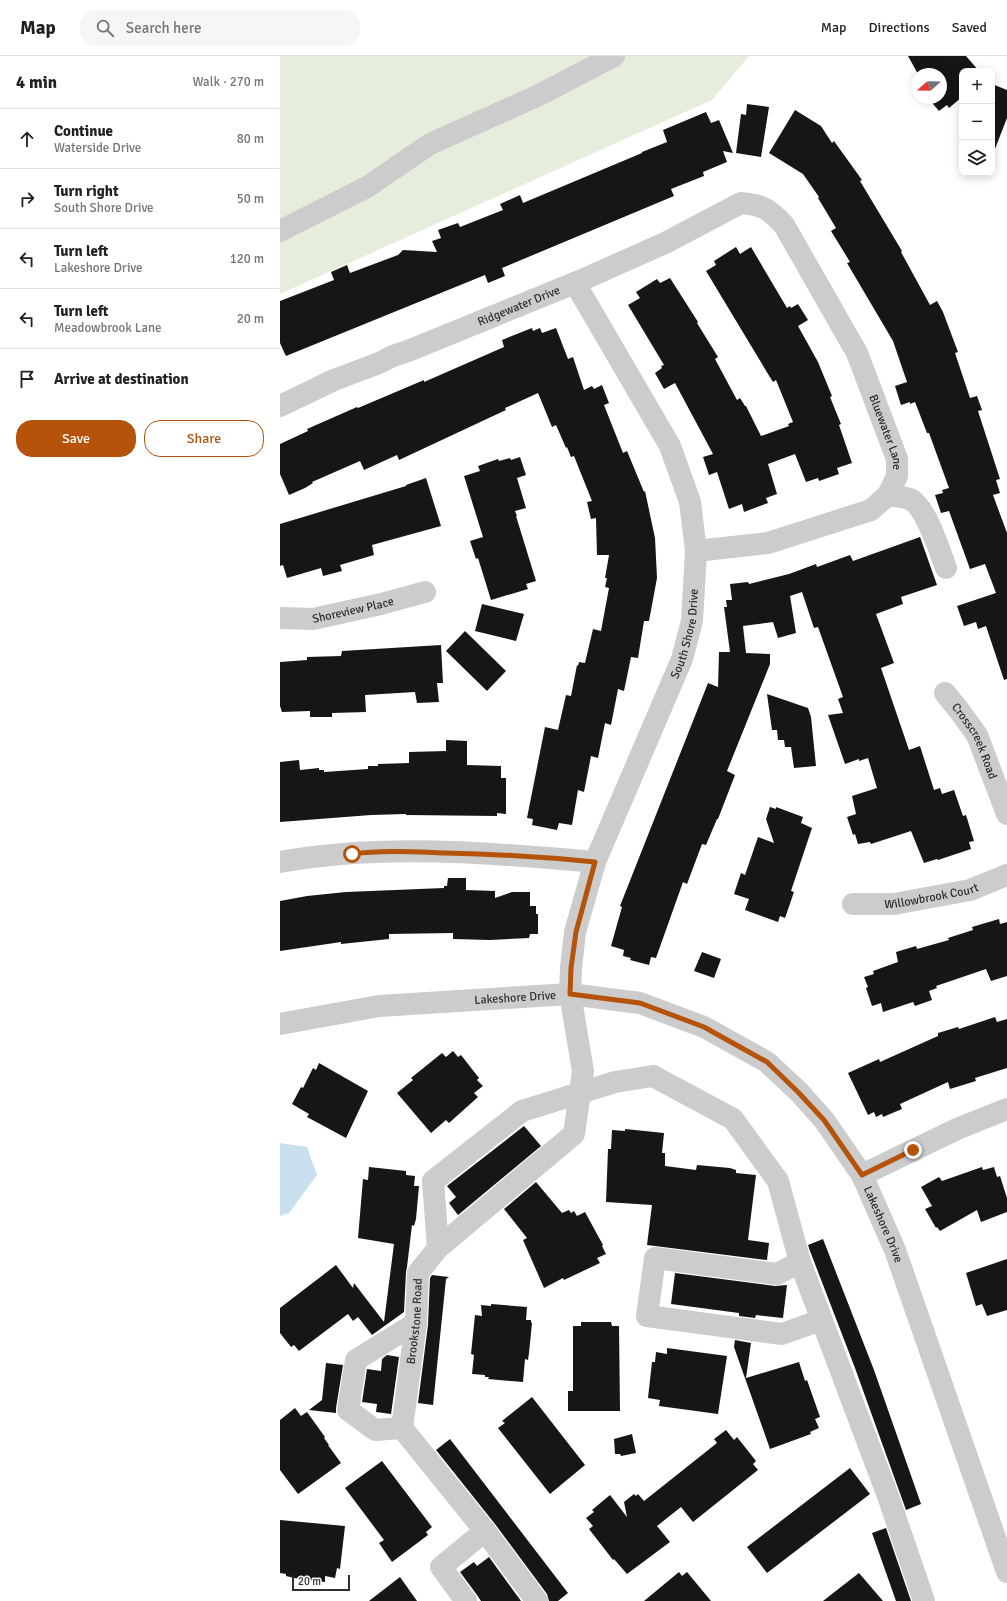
<!DOCTYPE html>
<html lang="en">
<head>
<meta charset="utf-8">
<style>
  :root { --surface:#fff; --page:#f6f6f6; --text:#202124; --muted:#757577; --line:#e0e0e0; --accent:#b45309 }
  body { margin:0; font-family:Signika,sans-serif; background:var(--page); color:var(--text) }
  .controls { position:absolute; right:12px; top:12px; display:grid; overflow:hidden; border-radius:8px; box-shadow:0 2px 10px #0003 }
  .controls button { width:36px; height:36px; display:grid; place-items:center; padding:0; border:0; border-bottom:1px solid var(--line); background:var(--surface); color:var(--text); font:20px sans-serif }
  .compass { position:absolute; left:631px; top:12px; width:36px; height:36px; border-radius:50%; background:var(--surface); box-shadow:0 2px 10px #0003; rotate:250deg }
  .scale { position:absolute; left:12px; bottom:10px; width:58px; box-sizing:border-box; padding-left:4px; border:2px solid #2f2f2f; border-top:0; font-size:11px; line-height:14px; white-space:nowrap; color:#2f2f2f; -webkit-text-stroke:3px #fff; paint-order:stroke }
  .stop { position:absolute; width:12px; height:12px; margin:-9px; border:3px solid #b45309; border-radius:50%; background:#fff }
  .stop.end { background:#b45309; border-color:#fff; box-shadow:0 1px 4px #0008 }
  .list { margin:0; padding:0; list-style:none }
  h2 { display:flex; justify-content:space-between; align-items:center; height:52px; margin:0; padding:0 16px; font-size:17px }
  h2 small { font-size:13px; font-weight:400; color:var(--muted) }
  .list li { display:grid; grid-template-columns:26px 1fr auto; gap:12px; align-items:center; box-sizing:border-box; height:60px; padding:0 16px; border-top:1px solid var(--line) }
  .list b { display:block; font-size:15px; white-space:nowrap }
  .list p { margin:0; font-size:13px; white-space:nowrap; color:var(--muted) }
  .list em { font-size:13px; font-style:normal; color:var(--muted) }
  .actions { display:flex; gap:8px; padding:12px 16px }
  .actions a { flex:1; padding:9px 0; border:1px solid var(--accent); border-radius:16px; text-align:center; font-size:14px; color:var(--accent) }
  .actions .main { background:var(--accent); color:#fff }
  .icon { flex:none; width:22px; height:22px; fill:none; stroke:currentColor; stroke-width:2; stroke-linecap:round; stroke-linejoin:round }
  .map { position:relative; flex:none; width:727px; height:1545px; overflow:hidden }
  header { display:flex; align-items:center; gap:24px; box-sizing:border-box; height:56px; padding:0 20px; background:var(--surface); border-bottom:1px solid var(--line) }
  header strong { font-size:19px }
  nav { display:flex; gap:22px; margin-inline-start:auto; font-size:14px }
  .search { width:280px; height:36px; background:var(--page); display:flex; align-items:center; gap:10px; box-sizing:border-box; padding:0 14px; border-radius:16px; color:var(--muted); font-size:15px }
  main { display:flex }
  aside { flex:1; background:var(--surface) }
  .map>svg:first-child { display:block }
  .green { fill:#e6eddd }
  .water { fill:#c8e0ee }
  .building { fill:#161616 }
  .lines { fill:none; stroke-linecap:round; stroke-linejoin:round }
  .minor { stroke:#ccc; stroke-width:22 }
  .route { stroke:#b45309; stroke-width:5 }
  .labels { text-anchor:middle; stroke-width:4; stroke-linejoin:round; paint-order:stroke }
  .street-label { font-size:12px; fill:#2f2f2f; stroke:#fff }
</style>
</head>
<body>
<header>
<strong>Map</strong>
<div class="search"><svg class="icon" aria-label="search" viewBox="0 0 24 24"><circle cx="10" cy="10" r="6"/><path d="M15 15l6 6"/></svg>Search here</div>
<nav><a>Map</a><a>Directions</a><a>Saved</a></nav>
</header>
<main>
<aside>
<h2>4 min<small>Walk · 270 m</small></h2>
<ul class="list">
<li><svg class="icon" aria-label="ahead" viewBox="0 0 24 24"><path d="M12 20V5M6 11l6-6 6 6"/></svg><div><b>Continue</b><p>Waterside Drive</p></div><em>80 m</em></li>
<li><svg class="icon" aria-label="right" viewBox="0 0 24 24"><path d="M7 20v-9h11M14 6l5 5-5 5"/></svg><div><b>Turn right</b><p>South Shore Drive</p></div><em>50 m</em></li>
<li><svg class="icon" aria-label="left" viewBox="0 0 24 24"><path d="M17 20v-9H6M10 6l-5 5 5 5"/></svg><div><b>Turn left</b><p>Lakeshore Drive</p></div><em>120 m</em></li>
<li><svg class="icon" aria-label="left" viewBox="0 0 24 24"><path d="M17 20v-9H6M10 6l-5 5 5 5"/></svg><div><b>Turn left</b><p>Meadowbrook Lane</p></div><em>20 m</em></li>
<li><svg class="icon" aria-label="arrive" viewBox="0 0 24 24"><path d="M6 21V4h12l-3 4 3 4H6"/></svg><div><b>Arrive at destination</b></div></li>
</ul>
<div class="actions"><a class="main">Save</a><a>Share</a></div>
</aside>
<div class="map">
<svg width="727" height="1545" viewBox="0 0 727 1545">
  <rect width="100%" height="100%" fill="#fff"/>
  <path class="green" d="M0,0H469L432,44L0,238Z"/>
  <path class="water" d="M0,1087L27,1091L37,1119L9,1157L0,1160Z"/>
  <g class="building">
    <path d="M628,0H686L699,15H682V41L669,52L667,49L659,55L648,42H661V18H638Z"/>
    <path d="M712,28L727,34V62L713,98H712Z"/>
    <path d="M467,48L489,51L481,101L456,97L461,58L466,59Z"/>
    <path d="M515,54L541,70L552,87L554,85L582,124L580,125L622,195L621,196L650,249L657,245L663,256L678,296L675,297L690,342L697,340L702,354L698,355L720,423L716,424L720,437L713,439L727,477V623L724,624L706,570L698,573L696,566L684,570L677,550L716,537L705,508L690,513L669,455L661,457L655,439L663,437L662,434L669,432L649,377H647L635,346L630,348V346L621,349L615,330L627,326L613,285L567,207L570,206L551,175L556,172L538,142L539,141L523,118L489,97Z"/>
    <path d="M426,56L431,67L439,64L453,97L443,95L447,106L423,116L424,120L391,133L394,140L222,212L225,220L208,227L205,219L6,300L4,296L0,287V245L54,224L51,216L67,209L70,217L118,199L123,194L157,196L152,185L161,182L158,174L178,167L180,171L223,154L220,148L240,139L243,147L362,97V96L387,86L383,74Z"/>
    <path d="M456,191L460,198L471,191L507,252L510,250L511,252L518,248L528,264L518,270L538,306L552,340L550,341L561,368L559,369L572,407L557,412L559,418L539,425L538,422L526,426L515,398L488,408L497,438L486,442L488,447L464,456L462,448L449,453L437,416L429,419L423,401L433,398L395,327L384,333L375,317L382,312L381,310L384,309L348,249L360,242L356,236L377,223L380,227L390,222L418,266L417,267L438,301L435,303L457,344L460,342L465,350H466L481,380L509,370L508,368L513,366L496,324L493,326L488,318L426,215L436,209L434,205Z"/>
    <path d="M252,272L253,275L260,272L262,277L276,272L288,303L293,301L304,334L312,330L314,333L322,329L329,347L324,349L343,397L347,395L364,436L365,435L375,482L377,522L369,565H364L358,602L351,601L344,635L338,633L331,669L325,667L318,702L311,700L304,736L298,734L292,769L279,767L277,774L252,769L253,763L247,762L265,671L278,674L286,639L291,640L297,609L298,610L299,606L305,607L313,573L321,575L329,532L325,531L327,522H325L329,499H317L316,462L311,463L307,446L312,445L294,400L291,401L287,391L286,392L276,369L272,371L258,337L225,352L226,354L119,404L117,399L84,414L80,405L32,426L33,427L25,432L9,439L0,418V388L28,375L27,373L77,351L78,352L144,324V326L224,291L222,284Z"/>
    <path d="M240,401L246,419L237,422L246,452L235,455L237,460H236L256,525L246,528L248,533L211,544L198,502L196,503L190,485L203,481L184,420L200,415L198,410L218,403L219,405L230,402L231,404Z"/>
    <path d="M146,422L161,470L92,489L94,499L60,509L62,515L43,520L41,512L7,522L3,509L0,510V468L126,430V429Z"/>
    <path d="M640,481L657,529L621,541L623,548L596,558L614,607L601,612L629,694L640,690L654,734L660,732L662,738L674,734L683,760L686,759L694,785L689,786L691,793L658,804L657,803L644,807L631,775L591,788L590,786L578,788L575,778L573,779L567,761L576,758L572,740L597,732L588,702L579,705V703L565,708L548,659L563,657L558,643L563,641L538,571L534,572L522,536L510,540L516,577L498,582L493,566L463,570L466,597L490,598V608L447,715L455,719L438,763H437L426,789L422,788L407,828L403,826L376,902L371,901L369,909L350,904L351,902L343,900L344,894L331,890L342,851L340,850L428,627L438,631L439,596H450L444,551H447L446,544H452L450,528L468,526L469,528L509,518L536,508L537,511L570,499L573,505Z"/>
    <path d="M202,548L244,558L236,585L195,575Z"/>
    <path d="M185,575L226,615L207,635L166,595Z"/>
    <path d="M161,589L163,627H157L159,646L137,647L135,636L85,639L86,656L52,657V661H30V655L2,656L0,650V606L27,604V601L61,600L62,595Z"/>
    <path d="M487,638L528,652L531,661L536,710L514,712L511,691H505L504,684H498L497,674H492Z"/>
    <path d="M166,684L187,685V709L221,710V722H226V758L217,757V760L126,759V758L91,759L0,766V706L19,704L20,714L39,712V714H44V716L88,713V710H98V708L129,707V696L166,695Z"/>
    <path d="M490,751L496,753V751L523,761L521,767L532,772L511,835L514,836L505,862L500,860L498,866L465,854L469,843L454,838L461,817L465,819L478,781L494,787L486,763Z"/>
    <path d="M168,822H186V834L215,835V842L232,836H250V850H256V858H258V878H250L249,882L210,884L173,883V877L109,878V883L61,888V886L0,895V845L27,840L66,836L164,832V830H167Z"/>
    <path d="M719,863L720,868L727,866V920L711,925L706,913L656,930L657,932L649,935L652,944L635,950L633,946L603,956L601,947L592,950L586,932L588,931L584,921L594,918L593,915L618,906L616,896L636,890L637,893L669,884L668,882L693,874L692,871Z"/>
    <path d="M422,896L441,903L434,922L414,915Z"/>
    <path d="M715,961L717,966L727,963V1012L695,1022L696,1025L670,1033L668,1026L620,1048L622,1053L603,1061L602,1058L596,1061L594,1056L588,1059L568,1017L599,1003L600,1006L658,980V977L678,971L679,973Z"/>
    <path d="M173,995L178,1001L181,999L199,1022L197,1024L203,1030L194,1037L198,1041L169,1067L166,1064L151,1077L117,1037L133,1024L131,1022L162,997L166,1001Z"/>
    <path d="M39,1007L88,1035L66,1082L27,1061L29,1058L12,1048L21,1031L23,1032L33,1012L36,1014Z"/>
    <path d="M244,1070L261,1090L178,1159L169,1147L176,1141L167,1130Z"/>
    <path d="M345,1073L384,1077L382,1097H385V1110L416,1114L417,1109L450,1112L456,1114V1117L476,1119L468,1184L489,1187L487,1204L367,1189L372,1149L326,1146L328,1093H331L332,1074L345,1075Z"/>
    <path d="M89,1111L126,1115V1119L135,1120L134,1130H139L136,1163L134,1170L132,1169L127,1211L126,1216L124,1256L92,1279L78,1261L73,1265L68,1258L19,1295L14,1289L11,1291L0,1277V1252L56,1209L73,1232L74,1227L104,1266L114,1188L78,1182L83,1123L88,1124Z"/>
    <path d="M702,1111L703,1114L714,1111L717,1121L720,1120L727,1142V1156L701,1166L697,1154L660,1175L657,1171L656,1172L645,1153L652,1150L641,1131L659,1121L662,1125Z"/>
    <path d="M256,1126L282,1157L289,1154L291,1157L294,1155L297,1160L305,1156L323,1189L322,1190L326,1198L317,1202L320,1207L284,1224L283,1222L264,1232L243,1184L247,1182L224,1153Z"/>
    <path d="M543,1183L594,1314L641,1448L626,1454L575,1312L530,1195L528,1189Z"/>
    <path d="M727,1203V1254L707,1260L702,1248L696,1250L686,1217Z"/>
    <path d="M395,1217L495,1230L507,1229L503,1262L476,1259L475,1262L459,1260V1257L391,1248Z"/>
    <path d="M152,1219L169,1221L166,1223L153,1349L138,1347L148,1269L150,1222Z"/>
    <path d="M211,1248L247,1251L246,1264H251V1266L252,1267L249,1297L248,1304L245,1303L243,1326L208,1323L209,1321H205V1319L192,1318L194,1299L191,1298L195,1259L202,1260L201,1249L211,1250Z"/>
    <path d="M301,1266H331L332,1270H339L340,1355H288V1335H293V1270H301Z"/>
    <path d="M455,1284L471,1287L466,1322L519,1306L525,1325L527,1324L540,1361L535,1363L539,1372L530,1376L531,1378L490,1393L454,1291Z"/>
    <path d="M387,1292L447,1300L438,1358L379,1350L380,1344L368,1342L372,1306H375L376,1296L387,1298Z"/>
    <path d="M107,1299L119,1301L111,1358L96,1356L97,1348L82,1346L87,1313L101,1315L102,1303Z"/>
    <path d="M46,1307L63,1309L56,1352V1357L29,1354L42,1344Z"/>
    <path d="M252,1341L305,1409L270,1438L218,1372L225,1367L222,1365Z"/>
    <path d="M15,1352L21,1360L27,1356L45,1381L44,1382L49,1389H48L61,1407L18,1438L0,1414V1364Z"/>
    <path d="M446,1374L454,1384L457,1381L476,1405L473,1408L478,1414L413,1466L401,1451L377,1470L390,1486L347,1518L334,1503L333,1504L309,1473L313,1470L306,1462L314,1456L312,1454L330,1439L347,1461L344,1446L354,1438L356,1440L358,1438L364,1445L437,1387L434,1383Z"/>
    <path d="M352,1378L356,1397L341,1400L340,1398H335L334,1383Z"/>
    <path d="M170,1383L288,1537L278,1545H269L267,1538L215,1468L156,1394Z"/>
    <path d="M102,1405L152,1471L146,1476L148,1479L112,1506L99,1487L104,1484L65,1432Z"/>
    <path d="M570,1412L590,1438L487,1517L467,1491Z"/>
    <path d="M0,1464L65,1470L60,1513L57,1512L55,1522L45,1520V1526L14,1522L6,1520V1518L0,1517Z"/>
    <path d="M606,1472L631,1545H616L592,1477Z"/>
    <path d="M209,1501L241,1545H201L197,1539L180,1516L194,1506L197,1510Z"/>
    <path d="M399,1516L402,1520L407,1516L431,1545H364Z"/>
    <path d="M579,1517L603,1545H543L566,1527Z"/>
    <path d="M120,1521L137,1545H89Z"/>
  </g>
  <g class="lines">
    <g class="minor">
      <path d="M0,175L87,131L150,88L259,39L334,0"/>
      <path id="s1" d="M0,350L54,324L99,307L113,300L128,295L302,224L385,187L461,147C483,149 489,153 504,169L577,297L617,403V420L608,439L591,454L488,487L416,495"/>
      <path d="M608,439C614,440 624,441 630,443C647,452 659,494 666,512"/>
      <path id="s2" d="M0,562L33,563L101,548L145,536"/>
      <path id="s3" d="M665,637L678,653L697,679L727,758"/>
      <path d="M0,806C101,787 213,797 315,806"/>
      <path id="s4" d="M573,848H614L690,834L727,819"/>
      <path id="s5" d="M0,968L99,950L290,938L360,947L424,971L487,1006L519,1036L544,1064L582,1119L615,1194L727,1516"/>
      <path d="M582,1119L677,1073L727,1053"/>
      <path d="M158,1192L153,1125L242,1055L335,1026L373,1020L453,1063L498,1125L520,1206L609,1443L644,1545"/>
      <path d="M520,1206L497,1218L375,1202L367,1260L502,1278L541,1264"/>
      <path d="M122,1372L95,1374L68,1354L76,1304L136,1267"/>
      <path d="M186,1545L161,1511L205,1475"/>
      <path id="s6" d="M257,1545L205,1475L122,1372L136,1267L138,1217L158,1192L294,1078L303,1015L290,938L291,912L295,876L315,806L402,603L412,565L416,495L410,446L390,390L295,227"/>
    </g>
  </g>
  <g class="lines">
    <path class="route" d="M72,798C104,794 135,796 166,797C216,798 265,801 315,806L296,876L291,912L290,938L360,947L424,971L487,1006L518,1036L544,1064L582,1119L633,1094"/>
  </g>
  <g class="labels">
    <g class="street-label">
      <text dy="4" stroke="none"><textPath href="#s1" startOffset="259">Ridgewater Drive</textPath></text>
      <text dy="4" stroke="none"><textPath href="#s1" startOffset="786">Bluewater Lane</textPath></text>
      <text dy="4" stroke="none"><textPath href="#s2" startOffset="74">Shoreview Place</textPath></text>
      <text dy="4" stroke="none"><textPath href="#s6" startOffset="1108">South Shore Drive</textPath></text>
      <text dy="4" stroke="none"><textPath href="#s3" startOffset="57">Crosscreek Road</textPath></text>
      <text dy="4" stroke="none"><textPath href="#s4" startOffset="79">Willowbrook Court</textPath></text>
      <text dy="4" stroke="none"><textPath href="#s5" startOffset="237">Lakeshore Drive</textPath></text>
      <text dy="4" stroke="none"><textPath href="#s5" startOffset="705">Lakeshore Drive</textPath></text>
      <text dy="4" stroke="none"><textPath href="#s6" startOffset="327">Brookstone Road</textPath></text>
    </g>
  </g>
</svg>
<div class="controls">
<button>+</button>
<button>−</button>
<button><svg class="icon" aria-label="layers" viewBox="0 0 24 24"><path d="M12 4l9 5-9 5-9-5zM3 14l9 5 9-5"/></svg></button>
</div>
<svg class="compass" viewBox="-18 -18 36 36"><path d="M0-13l5 13h-10z" fill="#e53935"/><path d="M0 13l5-13h-10z" fill="#757577"/></svg>
<div class="scale">20 m</div>
<div class="stop" style="left:72px;top:798px"></div>
<div class="stop end" style="left:633px;top:1094px"></div>
</div>
</main>
</body>
</html>
